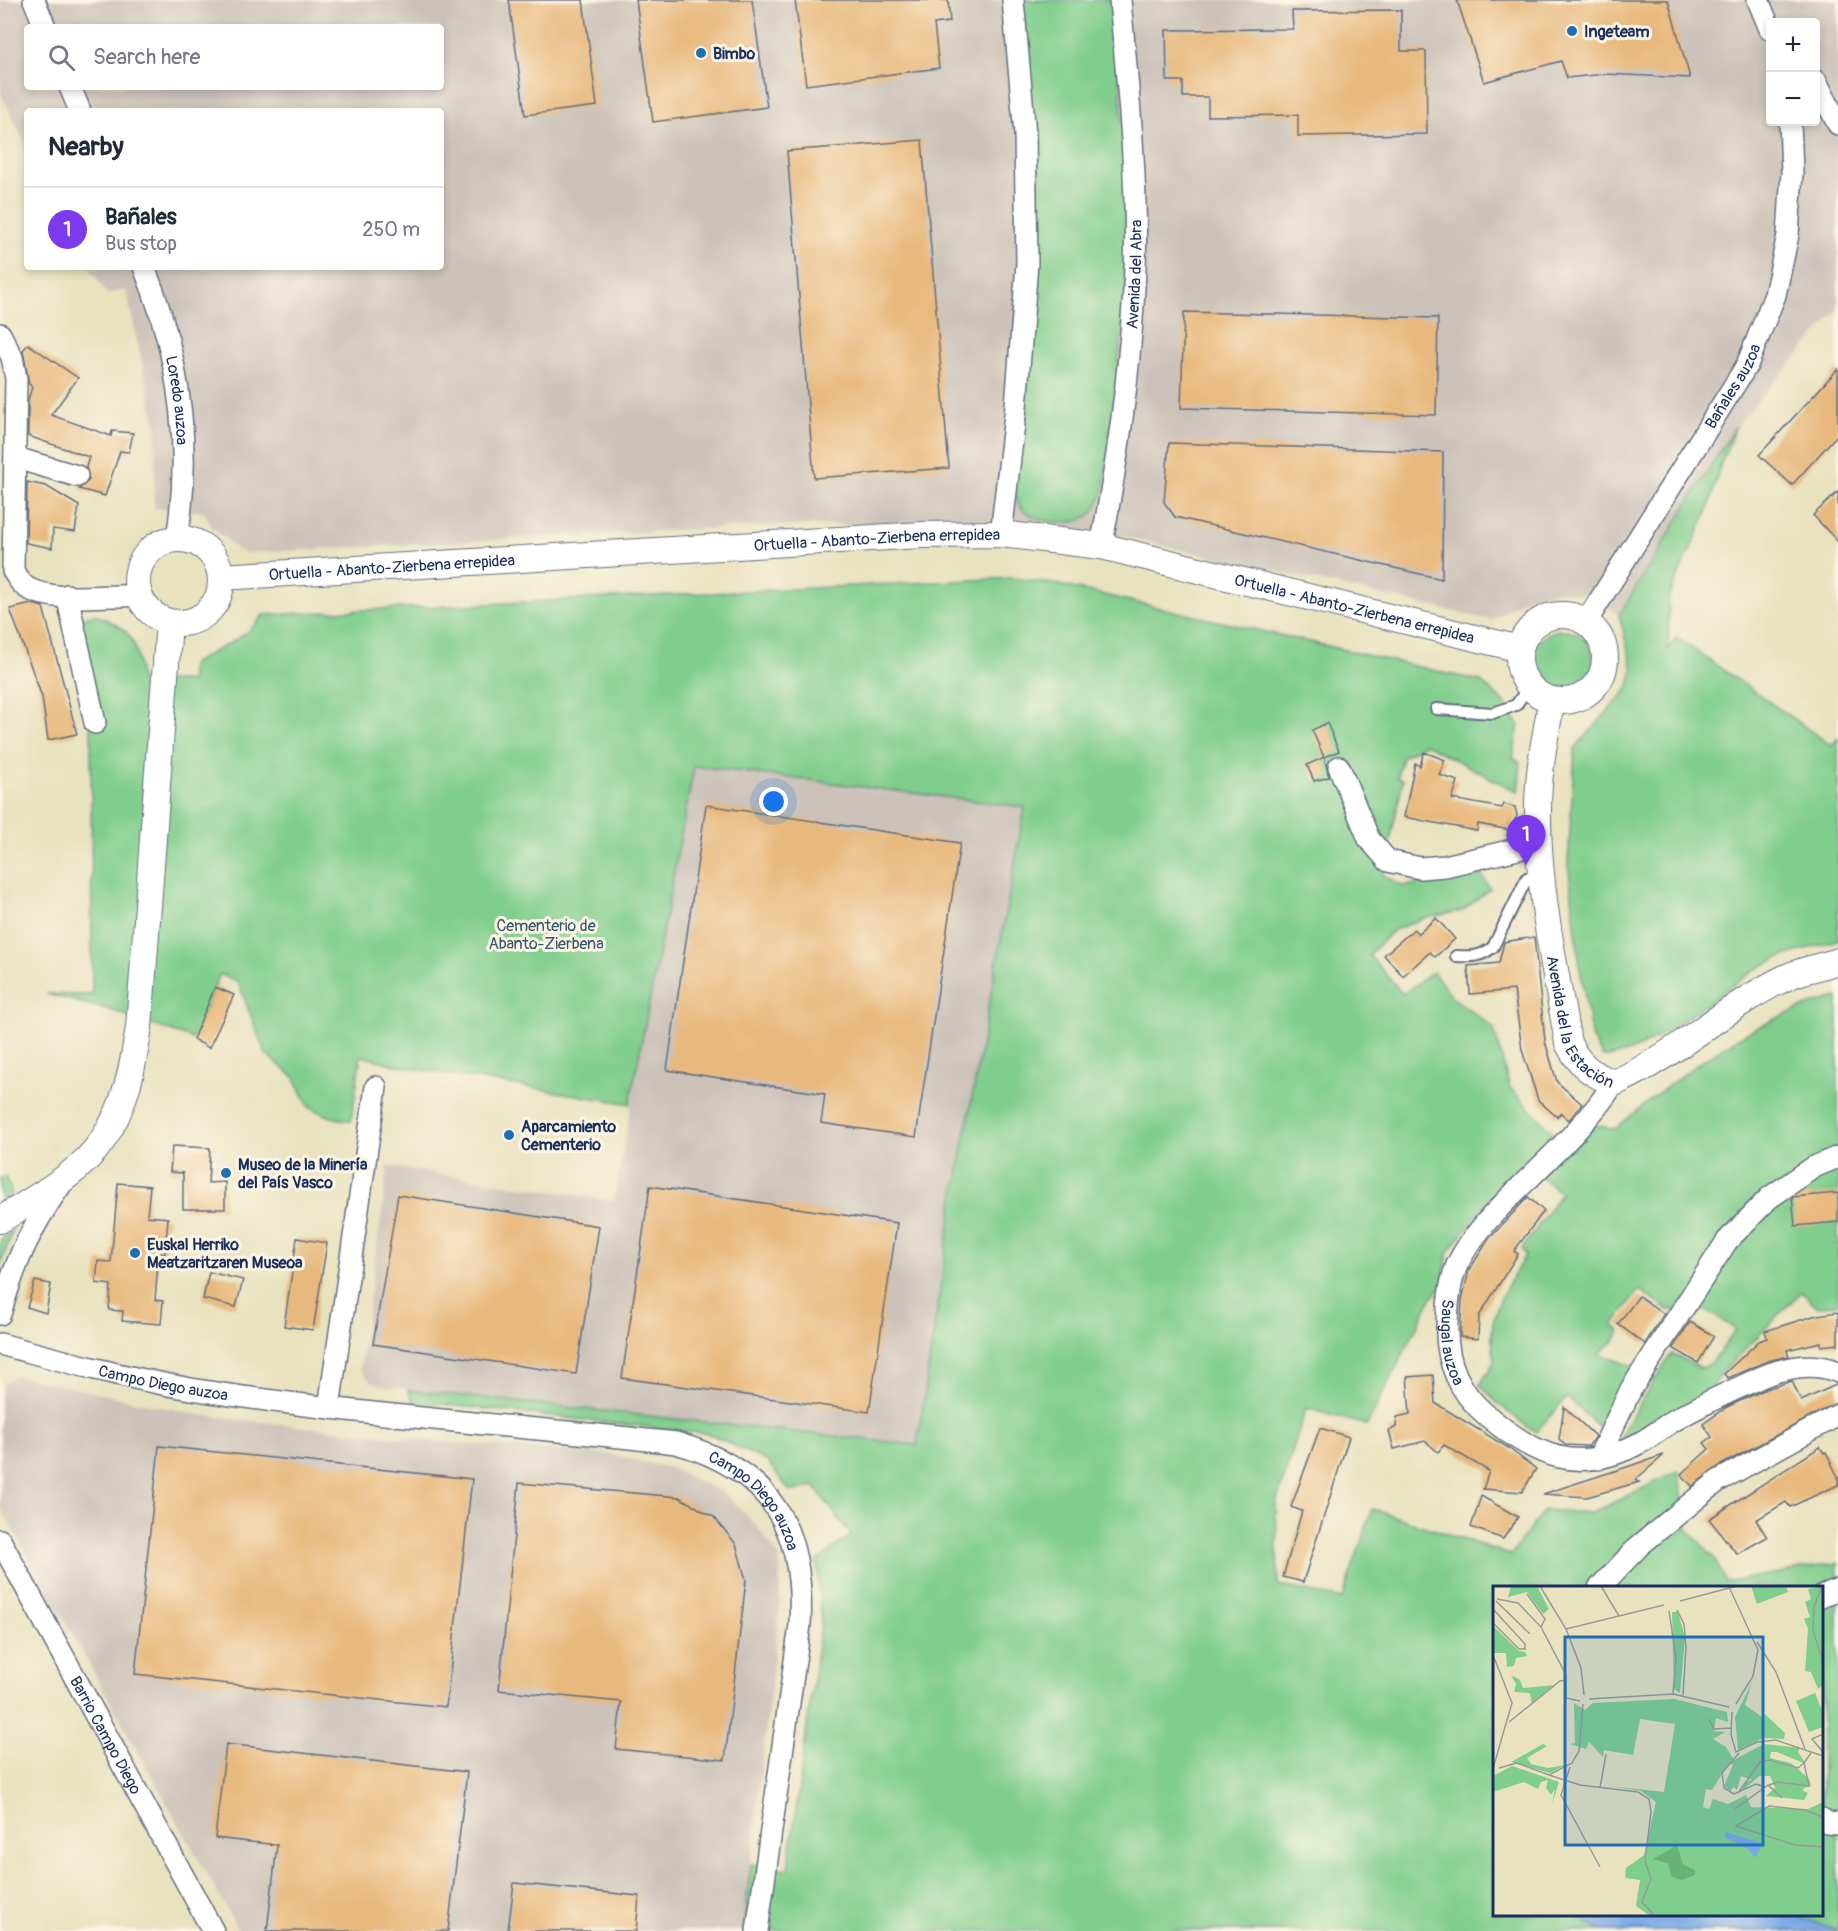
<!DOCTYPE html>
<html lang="en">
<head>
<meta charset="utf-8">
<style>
  :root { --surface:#fff; --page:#f6f6f7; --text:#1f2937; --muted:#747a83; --line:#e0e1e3; --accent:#7c3aed }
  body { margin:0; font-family:Pangolin,sans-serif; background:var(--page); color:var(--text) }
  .controls { position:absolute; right:18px; top:18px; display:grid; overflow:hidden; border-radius:6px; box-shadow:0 3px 9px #0003 }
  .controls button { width:54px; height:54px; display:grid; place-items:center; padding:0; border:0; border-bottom:2px solid var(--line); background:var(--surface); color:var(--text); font:30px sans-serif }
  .you { position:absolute; left:774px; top:802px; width:21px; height:21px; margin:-15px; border:4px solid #fff; border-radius:50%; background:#1a73e8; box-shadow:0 0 0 9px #1a73e833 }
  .badge { display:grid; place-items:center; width:39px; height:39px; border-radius:50%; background:var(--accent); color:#fff; font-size:20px; font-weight:700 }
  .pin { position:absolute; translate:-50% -50px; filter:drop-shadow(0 2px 3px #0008) }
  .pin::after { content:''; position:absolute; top:32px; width:21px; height:18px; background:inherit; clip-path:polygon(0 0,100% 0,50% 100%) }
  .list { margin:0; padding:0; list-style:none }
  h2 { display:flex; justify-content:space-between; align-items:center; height:78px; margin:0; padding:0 24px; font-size:26px }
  h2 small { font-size:20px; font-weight:400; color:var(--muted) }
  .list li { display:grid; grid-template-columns:39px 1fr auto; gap:18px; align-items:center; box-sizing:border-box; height:84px; padding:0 24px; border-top:2px solid var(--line) }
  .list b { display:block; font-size:22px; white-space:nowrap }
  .list p { margin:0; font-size:20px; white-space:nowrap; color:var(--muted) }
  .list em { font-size:20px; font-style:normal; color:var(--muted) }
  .icon { flex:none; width:33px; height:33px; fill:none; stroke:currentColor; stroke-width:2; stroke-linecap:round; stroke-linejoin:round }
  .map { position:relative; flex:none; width:1838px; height:1931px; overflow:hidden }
  .search { position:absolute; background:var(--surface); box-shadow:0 3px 9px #0003; left:24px; top:24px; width:420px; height:66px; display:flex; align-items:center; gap:15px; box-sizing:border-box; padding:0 21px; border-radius:6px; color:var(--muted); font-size:22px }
  .panel { position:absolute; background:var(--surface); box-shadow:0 3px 9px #0003; left:24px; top:108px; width:420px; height:162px; border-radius:6px }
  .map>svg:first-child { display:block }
  .industrial { fill:#ccc2b9; fill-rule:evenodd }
  .green { fill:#80ce8d; stroke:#4e7e76; stroke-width:1.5; fill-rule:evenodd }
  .water { fill:#7aaae5; stroke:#4a6ca2; stroke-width:1.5 }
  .building { fill:#e8b97e }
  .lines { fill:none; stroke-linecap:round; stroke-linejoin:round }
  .service-casing { stroke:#636e80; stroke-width:14 }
  .minor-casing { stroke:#636e80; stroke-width:24 }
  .tertiary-casing { stroke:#636e80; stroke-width:28 }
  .service { stroke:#fff; stroke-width:10 }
  .minor { stroke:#fff; stroke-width:21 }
  .tertiary { stroke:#fff; stroke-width:26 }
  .poi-dot { fill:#1f6fb2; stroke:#fcf5e5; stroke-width:2 }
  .labels { text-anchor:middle; stroke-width:6; stroke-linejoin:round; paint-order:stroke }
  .poi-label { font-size:16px; font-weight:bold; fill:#1b2f5e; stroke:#fcf5e5; text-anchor:start }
  .street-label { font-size:16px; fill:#1b2f5e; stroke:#fcf5e5 }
  .park-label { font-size:16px; fill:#34576a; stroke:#fcf5e5 }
  .inset-road { fill:none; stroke:#979a98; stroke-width:1.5 }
  .view { fill:#1f6fb2; fill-opacity:0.15; stroke:#1f6fb2; stroke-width:3 }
  .inset-edge { fill:none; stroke:#1b2f5e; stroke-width:3 }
</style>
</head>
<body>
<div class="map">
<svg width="1838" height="1931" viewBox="0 0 1838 1931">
  <rect width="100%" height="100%" fill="#fcf5e5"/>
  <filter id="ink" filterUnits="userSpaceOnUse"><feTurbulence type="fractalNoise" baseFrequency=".0167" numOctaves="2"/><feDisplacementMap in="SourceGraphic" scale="12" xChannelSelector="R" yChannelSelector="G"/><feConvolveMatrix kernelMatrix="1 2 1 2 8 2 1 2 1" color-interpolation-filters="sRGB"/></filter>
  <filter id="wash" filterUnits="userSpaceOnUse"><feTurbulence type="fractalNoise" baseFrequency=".008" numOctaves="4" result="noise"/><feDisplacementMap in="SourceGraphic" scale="24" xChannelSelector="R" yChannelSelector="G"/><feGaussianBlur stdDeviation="1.35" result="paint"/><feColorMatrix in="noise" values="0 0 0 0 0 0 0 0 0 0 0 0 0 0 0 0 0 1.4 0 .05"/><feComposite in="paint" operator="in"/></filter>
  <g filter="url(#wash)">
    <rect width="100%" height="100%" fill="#e9e2bf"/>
    <g class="industrial">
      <path d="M0,0H1838V310L1736,426L1619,615L1593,596L1560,591L1529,596L1491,620L1126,537L988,521L719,528L246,553L238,550L210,525L205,512L154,508L156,425L126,290L107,294L89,267H441V111H27V158L24,141L0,92ZM1770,22H1816V122H1770ZM27,27H441V87H27Z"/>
      <path d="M693,766L1025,807L953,1202L917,1445L383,1386L371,1382L360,1369L388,1166L614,1201Z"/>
      <path d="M16,1376L200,1415L450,1443L608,1454L670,1468L723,1492L756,1525L780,1558V1605L743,1931H239L0,1506V1397L4,1383Z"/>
    </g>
    <g class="green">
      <path d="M1019,0H1115L1126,178V296L1104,489C1101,496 1098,505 1094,511C1080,528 1038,524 1023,510C1016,503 1015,492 1014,483L1030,344Z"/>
      <path d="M1736,426L1720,466L1709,508L1669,596L1668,650L1676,637L1831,745L1838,739V940C1814,947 1786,953 1764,965C1721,988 1648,1057 1603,1057L1592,1039L1580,968L1568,862L1575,748L1628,689L1633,669L1619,615Z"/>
      <path d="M1013,578L1060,585L1480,681L1503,701L1519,725L1513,758L1521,763L1518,792L1425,744L1402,757L1397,777L1403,780L1383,875L1402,886L1482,875L1490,889L1462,911L1421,919L1392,931L1369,955L1403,994L1433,972L1452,997L1493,1027L1510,1088L1570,1150L1595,1125L1615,1129C1684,1072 1749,1019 1838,997V1304L1818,1307L1801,1292L1722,1373C1707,1403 1649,1427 1620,1444L1626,1425L1672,1353L1701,1369L1713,1361L1736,1330L1706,1310H1668L1639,1290L1613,1325L1620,1330L1614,1341L1599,1354L1634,1367L1601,1429L1567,1397L1535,1433L1496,1402L1480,1385L1495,1360C1484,1317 1504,1291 1525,1256L1522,1249L1561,1193L1542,1178L1525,1172L1488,1201L1448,1253L1442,1286L1432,1297L1367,1425L1306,1408L1276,1503L1278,1585L1342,1599L1372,1509L1511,1555L1544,1510L1592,1513L1678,1471L1688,1530L1714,1558L1726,1582L1838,1563V1931H743L751,1864L788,1869L821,1622L817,1561L851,1535L814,1486L790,1492L768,1462L710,1434L413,1401L408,1390L917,1445L953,1202L1025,807L694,766L630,1104L404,1067L361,1056L351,1121L331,1117L309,1107L295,1078L265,1053L238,982L220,974L193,1039L114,1011L46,994L92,995L91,731L79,619L94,614C133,630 137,638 140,681H191V665C217,647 245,641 263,615ZM1494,1588H1822V1914H1494Z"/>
      <circle cx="1563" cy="660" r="30"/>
      <path d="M0,1178H6L12,1193L0,1201Z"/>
      <path d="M13,1230L0,1267V1240Z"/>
    </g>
    <path class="water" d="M1793,1915L1835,1929L1834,1931H1604L1570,1915Z"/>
    <g id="blocks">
      <g class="building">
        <path d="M509,0H583L597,106L525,115Z"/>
        <path d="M636,0H752L767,107L653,122Z"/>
        <path d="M795,0H948L950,22L934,24L939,68L806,85Z"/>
        <path d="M1457,0H1668L1690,78L1605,74L1567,78L1561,61L1484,82Z"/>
        <path d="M1401,10V51H1426L1427,134L1298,136V115L1208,116V97H1183V81H1167L1166,30L1293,29L1292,11Z"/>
        <path d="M922,140L949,468L814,478L787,151Z"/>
        <path d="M1184,312L1438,318L1436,415L1181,408Z"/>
        <path d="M28,344L78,378L51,415L111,436L112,431L133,433L129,452L120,451L105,496L79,489L89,480L86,467L89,457L28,436V400L32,387L29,384L23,350Z"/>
        <path d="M1838,369V434L1792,485L1759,455Z"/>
        <path d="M1169,443L1443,452L1442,579L1175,517L1164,502Z"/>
        <path d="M27,482L46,486L79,506L75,532L53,529L52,548L26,543Z"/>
        <path d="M1838,492V542L1813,515Z"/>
        <path d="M32,604L43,607L77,734L48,740L42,697L10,609Z"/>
        <path d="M1327,723L1339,751L1324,757L1312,730Z"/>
        <path d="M1424,752L1445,760L1439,775L1458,781L1452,799L1502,808L1504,804L1515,807L1517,816L1510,830L1478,824L1477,831L1404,817L1415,763L1420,766Z"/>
        <path d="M1324,757L1329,777L1314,781L1307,765Z"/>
        <path d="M706,805L960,843L916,1137L821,1123L825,1094L667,1070Z"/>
        <path d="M1436,918L1455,939L1435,957L1430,952L1403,976L1384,955L1414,929L1418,934Z"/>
        <path d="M1534,937L1545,1041L1557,1082L1582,1104L1569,1120L1561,1113L1557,1117L1538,1100L1522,1050L1514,990L1470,994L1468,966L1499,963L1504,942Z"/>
        <path d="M215,987L234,995L209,1048L193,1039Z"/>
        <path d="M172,1146L210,1148L208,1183L225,1182V1209H183V1173L170,1172Z"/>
        <path d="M118,1183L150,1186L147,1216L168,1218L165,1254L159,1253L155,1300L163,1301L161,1324L122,1321L123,1311L109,1310L111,1285L96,1283L98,1261L111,1262Z"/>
        <path d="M650,1186L897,1223L869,1412L622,1378Z"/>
        <path d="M1838,1193V1222L1795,1226L1792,1197Z"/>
        <path d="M398,1195L599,1226L576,1374L373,1344Z"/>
        <path d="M1528,1197L1544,1211L1514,1251L1518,1254L1479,1316L1478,1339L1460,1337L1462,1300L1469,1270L1489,1239Z"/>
        <path d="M297,1238L327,1243L313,1330L284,1326Z"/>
        <path d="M209,1272L243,1280L236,1307L203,1299Z"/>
        <path d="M35,1281L51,1284L46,1313L27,1307Z"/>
        <path d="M1639,1296L1664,1314L1645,1344L1618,1324Z"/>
        <path d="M1838,1312V1344L1821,1346V1342L1787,1350L1789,1356L1767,1361L1728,1378L1724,1374L1759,1341L1767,1338L1765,1331L1817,1315Z"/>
        <path d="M1690,1322L1714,1336L1698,1363L1673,1348Z"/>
        <path d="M1433,1375L1435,1403L1507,1447L1536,1469L1522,1492L1483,1489L1489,1471L1444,1445L1438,1452L1425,1441L1394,1449L1389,1431L1396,1427L1397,1417L1410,1414L1407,1377Z"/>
        <path d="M1792,1381L1801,1401L1838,1384V1402L1721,1465L1692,1486L1681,1474L1709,1449L1704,1443L1712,1437L1703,1424L1727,1407L1766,1389Z"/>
        <path d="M1564,1407L1595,1436L1589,1446L1565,1445L1559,1439Z"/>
        <path d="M1320,1428L1349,1437L1303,1582L1283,1577L1302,1511L1291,1507Z"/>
        <path d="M159,1446L472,1479L446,1707L135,1674Z"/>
        <path d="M1820,1447L1824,1453L1826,1452L1838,1477V1485L1790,1507L1786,1502L1756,1520L1767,1537L1737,1554L1709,1519Z"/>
        <path d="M1664,1455L1635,1480L1639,1482L1587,1497L1543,1494Z"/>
        <path d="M519,1483L679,1497L714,1517L736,1544L746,1580L725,1760L616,1749L621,1702L499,1690Z"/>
        <path d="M1481,1496L1518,1517L1503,1539L1471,1527Z"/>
        <path d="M226,1744L467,1772L448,1931H267L277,1845L215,1838Z"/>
        <path d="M514,1883L639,1896L636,1931H508Z"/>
      </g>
    </g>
  </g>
  <g filter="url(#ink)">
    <use href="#blocks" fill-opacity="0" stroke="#636e80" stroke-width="1.5"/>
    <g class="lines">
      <defs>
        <g id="service">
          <path d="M1436,709L1493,713L1516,705L1529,686"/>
          <path d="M1456,956C1471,957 1481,957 1493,947L1527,878L1541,876"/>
        </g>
        <g id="minor">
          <path d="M34,0L45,27"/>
          <path d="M1758,0L1770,29"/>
          <path d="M1816,81L1838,124"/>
          <path d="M70,87L80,111"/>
          <path id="s1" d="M144,267C179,354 192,446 177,539"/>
          <path d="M0,334L12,357L16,378L13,571C18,578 21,585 29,589C56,603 108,594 139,596"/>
          <path d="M16,458L77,476"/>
          <path d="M1001,534L1016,407L1027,263L1025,134L1013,0"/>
          <path id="s2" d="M1101,546C1119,455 1131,362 1135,269C1138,180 1128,89 1120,0"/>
          <path d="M67,595L95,723"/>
          <path id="s3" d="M1586,622L1747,365L1775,295L1788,235L1792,172L1790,122"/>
          <path d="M1339,767L1369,839L1388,861L1420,868L1445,866L1539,844"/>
          <path id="s4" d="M1614,1083C1590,1120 1557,1151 1526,1181C1501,1206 1472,1233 1457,1265C1449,1284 1447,1312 1447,1332C1447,1363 1460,1392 1483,1412C1534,1457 1580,1477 1643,1441C1654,1435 1663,1427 1673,1421C1698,1406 1725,1394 1751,1382C1776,1369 1811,1360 1838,1372"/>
          <path d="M0,1314C15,1263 29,1230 60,1186"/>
          <path id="s5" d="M0,1344C63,1361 126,1378 191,1389C351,1415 514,1425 676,1443C771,1470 805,1528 800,1625L757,1931"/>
          <path d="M329,1407L376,1087"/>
          <path d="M1598,1459L1631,1389L1727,1241L1769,1198L1814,1167L1838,1157"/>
          <path id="s6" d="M0,1540L213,1931"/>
          <path d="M1599,1588L1639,1546L1718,1481L1838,1415"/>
          <path d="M1822,1596L1838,1589"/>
          <path d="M1822,1819L1827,1823L1838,1824"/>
        </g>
        <g id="tertiary">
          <circle cx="179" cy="581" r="42"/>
          <path id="s7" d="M221,577L922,535L1001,534L1101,546L1520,649"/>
          <circle cx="1562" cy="658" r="43"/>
          <path id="s8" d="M1552,700C1545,736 1538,772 1538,810C1537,888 1555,966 1568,1043C1579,1065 1591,1074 1614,1083C1676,1056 1724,1007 1785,978C1801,970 1821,967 1838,961"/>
          <path d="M0,1220C33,1199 80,1174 102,1141C126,1107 133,1066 139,1027L169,623"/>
        </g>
      </defs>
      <use href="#service" class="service-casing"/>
      <use href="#minor" class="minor-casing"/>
      <use href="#tertiary" class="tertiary-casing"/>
      <use href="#service" class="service"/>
      <use href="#minor" class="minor"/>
      <use href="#tertiary" class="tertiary"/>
    </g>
  </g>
  <g class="poi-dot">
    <circle cx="1572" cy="31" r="6"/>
    <circle cx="701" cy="53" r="6"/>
    <circle cx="509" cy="1135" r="6"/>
    <circle cx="226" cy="1173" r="6"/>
    <circle cx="135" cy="1253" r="6"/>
  </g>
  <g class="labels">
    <g class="poi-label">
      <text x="1584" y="37">Ingeteam</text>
      <text x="713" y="59">Bimbo</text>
      <text x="521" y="1132">Aparcamiento<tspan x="521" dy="18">Cementerio</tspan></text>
      <text x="238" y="1170">Museo de la Minería<tspan x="238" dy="18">del País Vasco</tspan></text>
      <text x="147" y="1250">Euskal Herriko<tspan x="147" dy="18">Meatzaritzaren Museoa</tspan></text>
    </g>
    <g class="street-label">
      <text dy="6" stroke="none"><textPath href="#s2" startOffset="274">Avenida del Abra</textPath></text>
      <text dy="6" stroke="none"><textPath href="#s3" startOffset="278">Bañales auzoa</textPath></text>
      <text dy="6" stroke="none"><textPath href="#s1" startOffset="138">Loredo auzoa</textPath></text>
      <text dy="6" stroke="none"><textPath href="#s7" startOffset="657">Ortuella - Abanto-Zierbena errepidea</textPath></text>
      <text dy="6" stroke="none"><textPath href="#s7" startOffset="171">Ortuella - Abanto-Zierbena errepidea</textPath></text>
      <text dy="6" stroke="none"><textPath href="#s7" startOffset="1143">Ortuella - Abanto-Zierbena errepidea</textPath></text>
      <text dy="6" stroke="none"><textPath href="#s8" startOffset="333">Avenida del la Estación</textPath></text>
      <text dy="6" stroke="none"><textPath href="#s4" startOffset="320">Saugal auzoa</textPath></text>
      <text dy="6" stroke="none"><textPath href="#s5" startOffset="168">Campo Diego auzoa</textPath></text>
      <text dy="6" stroke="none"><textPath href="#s5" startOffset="786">Campo Diego auzoa</textPath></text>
      <text dy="6" stroke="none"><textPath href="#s6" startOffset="222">Barrio Campo Diego</textPath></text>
    </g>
    <g class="park-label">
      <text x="546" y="931">Cementerio de<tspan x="546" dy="18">Abanto-Zierbena</tspan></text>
    </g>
  </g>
  <g transform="translate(1493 1586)">
    <rect width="330" height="330" fill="#e9e2bf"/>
    <path d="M18,0H44L56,23L50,28L34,6L15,11ZM258,0H293L295,6L264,18ZM330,0V99L325,103L318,86L312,85L315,43L311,33L317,31L312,16L318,13L315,3ZM179,26H185L192,52L187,107L181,103ZM0,40L26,65L32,66L34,70L23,72L21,80L14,81L13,67H1ZM18,89L27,94L30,102L61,99L39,117L37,107L21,106L23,98ZM259,96L252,119L269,131L272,128L292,147L291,153L270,152L245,164L242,131ZM322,107L330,127V141L316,146L303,115ZM181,113L234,126L235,136L223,132L221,145L232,146L220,153L233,161L241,174L271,158L307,162L305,166L313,178L284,166H278L277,172L298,177L316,193L318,200L311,202L310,205L315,207L311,214L273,210L282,202L277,190H266L249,205L252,196L259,194L248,190L244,204L241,201L237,205L231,200L240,179L236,177L219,204L213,203L210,221L216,223L220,213L235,218L253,209L258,221L315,223L330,216V330H157L143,320L147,294L132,292L133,282L151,269L163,216L148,205L116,200L171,206L182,138L147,133L140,169L111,164L110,171L96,156L93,163L77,158L82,157L81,117L92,124L100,117ZM183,260L190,278L202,284H178L175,278L161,273ZM50,158L54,160L34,172L38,178L55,182L73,179L57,187L18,176ZM19,180L66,196L59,218L62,203L58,209L53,202L55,194L48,196L45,203L31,196L0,206V190Z" fill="#80ce8d" fill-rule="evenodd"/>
    <path d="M184,259L190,278L202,284V289L189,294L179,291L175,278L160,273Z" fill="#68b178"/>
    <path d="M233,246L270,258L262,272L255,263L232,251Z" fill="#7aaae5"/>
    <path class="inset-road" d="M47,0L73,43L88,82L91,109M108,0L126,30M329,0L321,21L320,45L330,75M237,3L265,64L260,90L243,118M4,13L25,17L48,41L52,33L34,8M3,15L37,48M187,15L244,0M0,23L32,58V63H26L0,37M184,24L191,38L193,62L190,109M176,25L183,72L180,108M48,41L73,89V112L87,115M73,43L171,19M264,56L283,86L312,163M0,69L19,117L1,179M96,113L180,108L236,121M239,126L238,149L243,166L264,156L283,154L330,170M216,133L221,143L238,142M16,136L67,95L74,94M330,148L319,153L330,166M246,167L229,187L231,202L241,208L263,198L272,201M77,181L68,209L107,281M6,182L24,177L56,189L79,177L86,165L90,118M56,189L87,199L145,206L156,213L158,226L152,275L158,293L149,316L162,330M276,199L285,196L316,200L311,177L318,167M107,202L113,168M245,207L267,176L276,174L305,182L311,177M242,223L275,199L289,212M330,231L312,224L276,220L243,240L302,259L330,261"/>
    <path class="view" d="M72,51H270V259H72Z"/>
    <rect width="330" height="330" class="inset-edge"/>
  </g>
</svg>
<div class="controls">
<button>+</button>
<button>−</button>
</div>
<div class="you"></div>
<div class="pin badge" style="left:1526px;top:865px">1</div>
<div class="search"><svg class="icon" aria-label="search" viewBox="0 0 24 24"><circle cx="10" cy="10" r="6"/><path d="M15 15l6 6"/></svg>Search here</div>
<section class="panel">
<h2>Nearby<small></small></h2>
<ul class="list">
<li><span class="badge">1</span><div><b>Bañales</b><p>Bus stop</p></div><em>250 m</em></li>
</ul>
</section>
</div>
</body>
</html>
